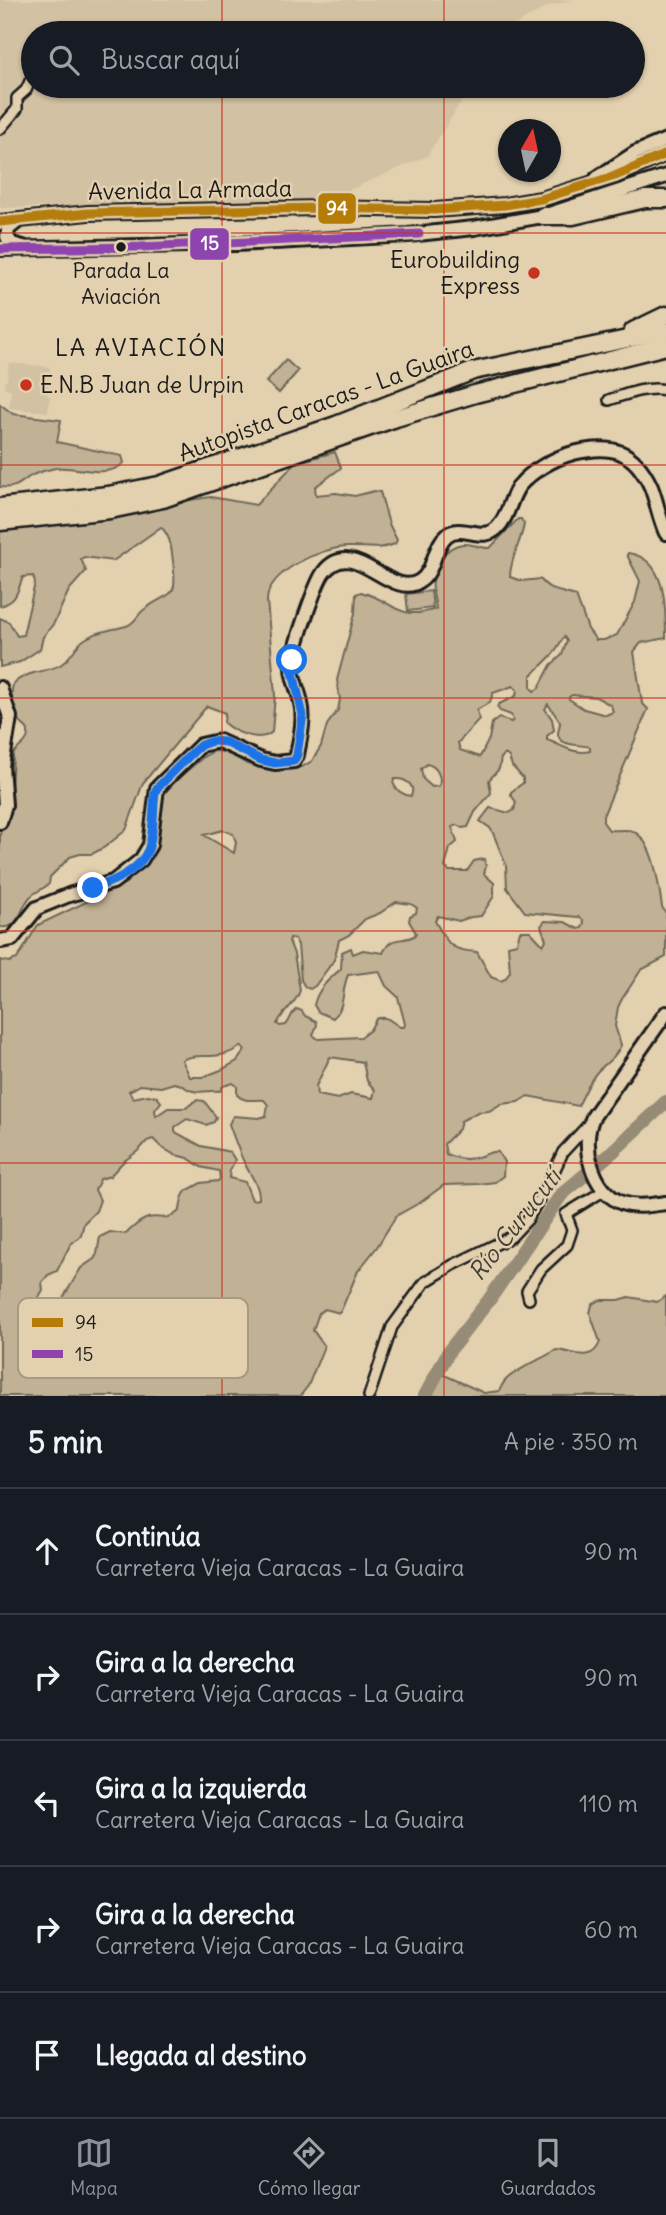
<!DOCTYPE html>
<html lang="es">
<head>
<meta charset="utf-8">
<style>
  :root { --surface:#171b24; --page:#242831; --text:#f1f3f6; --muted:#9ea1a6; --line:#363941; --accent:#8c9099 }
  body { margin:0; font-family:Delius,sans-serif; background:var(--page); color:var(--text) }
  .compass { position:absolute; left:498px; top:119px; width:63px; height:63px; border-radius:50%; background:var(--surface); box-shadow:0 2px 5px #0004; rotate:9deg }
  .stop { position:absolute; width:21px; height:21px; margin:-16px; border:5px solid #1a73e8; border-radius:50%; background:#fff }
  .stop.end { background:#1a73e8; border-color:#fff; box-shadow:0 2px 7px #0008 }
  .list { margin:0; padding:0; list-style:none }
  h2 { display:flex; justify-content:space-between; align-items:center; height:91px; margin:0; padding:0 28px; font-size:30px }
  h2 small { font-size:23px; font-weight:400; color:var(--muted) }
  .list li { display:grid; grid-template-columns:46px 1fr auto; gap:21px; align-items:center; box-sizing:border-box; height:126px; padding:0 28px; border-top:2px solid var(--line) }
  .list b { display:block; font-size:26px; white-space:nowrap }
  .list p { margin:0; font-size:23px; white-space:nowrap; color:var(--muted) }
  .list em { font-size:23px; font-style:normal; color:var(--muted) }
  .icon { flex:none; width:38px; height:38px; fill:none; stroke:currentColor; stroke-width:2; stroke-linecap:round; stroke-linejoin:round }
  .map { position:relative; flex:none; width:666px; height:1396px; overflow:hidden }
  .search { position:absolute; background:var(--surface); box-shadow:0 2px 5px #0004; left:21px; right:21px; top:21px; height:77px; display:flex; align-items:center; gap:18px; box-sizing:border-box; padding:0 24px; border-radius:38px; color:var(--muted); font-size:26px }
  .sheet { height:721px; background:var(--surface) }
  nav { display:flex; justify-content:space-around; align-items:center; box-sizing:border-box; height:98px; border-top:2px solid var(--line); background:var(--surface); font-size:19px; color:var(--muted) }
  nav a { display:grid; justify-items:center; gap:4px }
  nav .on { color:var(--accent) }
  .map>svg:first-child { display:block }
  .built { fill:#d2c1a2 }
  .green { fill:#c1b296; stroke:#6e6759; stroke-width:2; fill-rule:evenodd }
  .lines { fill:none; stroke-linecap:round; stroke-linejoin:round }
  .river { stroke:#968b76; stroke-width:14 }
  .street-casing { stroke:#1c1c1c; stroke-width:14 }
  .secondary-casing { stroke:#1c1c1c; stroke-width:18 }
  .highway-casing { stroke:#1c1c1c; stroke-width:21 }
  .street { stroke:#e2d0ae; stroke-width:9 }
  .secondary { stroke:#e2d0ae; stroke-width:12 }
  .highway { stroke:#e2d0ae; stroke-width:16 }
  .bus-1-casing { stroke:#e2d0ae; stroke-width:14 }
  .bus-2-casing { stroke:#e2d0ae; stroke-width:14 }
  .bus-1 { stroke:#b57d08; stroke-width:9 }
  .bus-2 { stroke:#8e44ad; stroke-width:9 }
  .route { stroke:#1a73e8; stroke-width:9 }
  .grid { fill:none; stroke:#c8321e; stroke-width:2; stroke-opacity:0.55 }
  .bus-dot { fill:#1c1c1c; stroke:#e2d0ae; stroke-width:2.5 }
  .poi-dot { fill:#c8321e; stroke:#e2d0ae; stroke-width:2.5 }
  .labels { text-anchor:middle; stroke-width:5; stroke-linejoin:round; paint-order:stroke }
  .bus-label { font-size:21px; fill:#1c1c1c; stroke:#e2d0ae }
  .street-label { font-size:23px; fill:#1c1c1c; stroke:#e2d0ae }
  .poi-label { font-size:23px; fill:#1c1c1c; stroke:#e2d0ae; text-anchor:end }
  .neighbourhood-label { font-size:24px; letter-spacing:2px; fill:#1c1c1c; stroke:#e2d0ae }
  .water-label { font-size:24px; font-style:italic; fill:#413d37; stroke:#e2d0ae }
  .key { fill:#e2d0ae; stroke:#a79a82; stroke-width:2 }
  .key-label { font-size:19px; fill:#1c1c1c }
  .line-badge { stroke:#e2d0ae; stroke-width:2.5 }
  .badge-label { font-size:19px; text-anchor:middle; font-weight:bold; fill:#fff }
</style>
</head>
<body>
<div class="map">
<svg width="666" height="1396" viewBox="0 0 666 1396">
  <rect width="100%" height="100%" fill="#e2d0ae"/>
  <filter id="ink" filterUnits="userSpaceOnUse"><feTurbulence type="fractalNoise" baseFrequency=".0143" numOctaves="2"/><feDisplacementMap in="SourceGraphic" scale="14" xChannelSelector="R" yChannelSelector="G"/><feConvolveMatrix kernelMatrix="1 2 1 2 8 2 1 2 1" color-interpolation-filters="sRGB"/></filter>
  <g filter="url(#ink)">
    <g class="built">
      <path d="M0,0H573L548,6L513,26L515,30L512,33H33V86H471L427,156L314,205H122L0,208Z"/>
      <path d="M9,363L50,367L47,396H50L48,412L9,408L11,389L4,388L5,381H7Z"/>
    </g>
    <g class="green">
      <path d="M286,360L298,371L279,393L266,382Z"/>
      <path d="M0,404L13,414L61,420L57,442L122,456L124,463C105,480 78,465 55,468C47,470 36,472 29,477C18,485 14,489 0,487Z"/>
      <path d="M335,452L341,468L315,487L316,495L336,493L355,496L374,491L380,492L389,524L397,540L395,544C378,551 364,546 347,547C321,548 268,571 267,600L275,695L272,732C261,743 235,733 224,723L225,713L207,706L143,783L126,830L105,847L92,854H80L70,857L50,877L49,884C43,889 35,892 30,897C19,910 21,929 0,927V834L10,807L13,755C16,747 27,745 28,735C29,727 24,727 20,722C14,716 8,689 15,682C28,671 48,672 60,665C72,658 74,646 85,639C97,631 112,630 126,626C136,623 137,614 145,609C171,589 178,602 173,561C171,547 171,537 161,527L113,561L84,557L81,559L86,571L69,590L54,623L43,637L40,649L20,662L0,667V618L9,622L17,636L23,635L35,583L33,576L23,577C17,591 18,601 0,606V529L103,519L182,501L211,497L256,505L295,463Z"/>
      <path d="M518,519H521L524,524C521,543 510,558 510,577L522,581L540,579C551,592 560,591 576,596L588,629L596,640H604L617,635L635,602L640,581L627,555L628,553C666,558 666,606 666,638L641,643L634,652L642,703L648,709L603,816V822L609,830C616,831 626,829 632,831C654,839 659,887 662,907L666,913V957L641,970L622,999L618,1007L615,1026L621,1045C616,1057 607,1062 598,1071C590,1079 584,1095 578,1106L528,1096L518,1102L501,1104L489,1111L478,1112L461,1121L459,1129L444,1144L446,1154C457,1159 469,1161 481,1156C489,1154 490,1151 498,1152L504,1162L503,1176L495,1182L478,1184L444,1185L421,1202L396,1216L377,1247L358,1271L340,1313L325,1309L319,1313L313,1330L324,1346L308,1386L300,1396H0V960L9,962L17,959L38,925L126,883L135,872L164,794L176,780L206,755L214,751L227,752L247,764L256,766L302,767L312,761L321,746L327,725L338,710L340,699L337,680L355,613L356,594L361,592C395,601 397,622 436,609C435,600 431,589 433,581C436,564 445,546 463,544C473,543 481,549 490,548ZM564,637L567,641L562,655L551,665L539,688L534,691L531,688V676L553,654ZM513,686L517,690L516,696L499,704L497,707L500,711L511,715L513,720L511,722L499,718L492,723L489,739L480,757L460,750L458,743L479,719L477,710L490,702L493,693ZM572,695L596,697L611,705L613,712L606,715L584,709L569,699V697ZM548,704L560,722C560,726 558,730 558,734C559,747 581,744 590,747V751C573,755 562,745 547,740V736L554,730L552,719L545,709ZM505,754L509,757L512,766L523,778V783L511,792V795L516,802L514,810L509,813L490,808L480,821L490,828L493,833L506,865L507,888L525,912L578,917L583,920L584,923L582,928L578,929L565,922L545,921L541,926L546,940L543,945L530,931H520L517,943L508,945L510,972L505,979L501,981L491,977L477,952C449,950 448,944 435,921L438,916L459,921L471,917L481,916L494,896V883L484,874L486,866L484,859L474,861L467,871H449L445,867L450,848L457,842L452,827L457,825L462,828L468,827L475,812L491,793L489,780L499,769L501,758ZM427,764C437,766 442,777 439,786L432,787L423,779L421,769ZM395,779C405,778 416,785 411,796C403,795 395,790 393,782ZM223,830L233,834L236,842L234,853L204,835ZM396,902L411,904L417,908L416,913L410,916L409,921L416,933L414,936C400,943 392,934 383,953L363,950L353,954L351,948L342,952L341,969C329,979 318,988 314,1005L318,1012L333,1018C346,1007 341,990 348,975L379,971L386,986L398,997L405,1024L404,1027H400C391,1022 388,1015 376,1019L370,1030L361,1037L318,1039L313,1035L317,1025L316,1021L305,1016L302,1011L297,1009C291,1012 291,1020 286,1025L280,1026L277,1024C283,1011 297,1003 300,990L294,954L289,941L290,938L295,939L298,945L301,980L305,987L310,989L315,986L334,960L339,940L349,935L365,919L380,913ZM241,1046L245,1050L237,1061L221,1070L203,1077H190L182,1060C197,1051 219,1063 241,1046ZM330,1057L363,1062L367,1081L375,1090L373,1098L351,1094L338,1099L317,1095L316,1086ZM174,1083C182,1084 183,1087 190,1090C199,1094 210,1090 220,1091L223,1086L233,1083L237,1086V1095C245,1103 254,1099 264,1100L268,1105L266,1116L259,1118L233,1116L229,1124C233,1135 239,1152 244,1162C249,1174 260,1185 259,1199L252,1200L245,1182L229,1178L230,1170L235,1160L230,1152L201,1146L175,1132V1127L187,1119L206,1125L214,1122L216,1117L204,1101L196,1100L186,1108H168L156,1116L155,1110L161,1102L157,1097L148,1095L133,1098L129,1091L140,1085L161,1087ZM153,1139L161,1147L175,1155L188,1158L201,1167L219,1171L220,1179L218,1181L201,1183L186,1191L182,1198L180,1210C167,1223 162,1215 148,1218C138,1221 132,1229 125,1234L110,1232L100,1237L97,1254L94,1259L81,1268L63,1298L61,1308L50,1306L42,1314L35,1308L37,1300L43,1290L42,1282L48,1275L57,1271L70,1245L81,1235L84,1223L96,1211L100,1200L95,1190L100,1179L110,1176L123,1162L139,1150L147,1141Z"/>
      <path d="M431,591L433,608L408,611L406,594Z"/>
      <path d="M666,1296V1396H425L429,1386L440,1373L484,1393L499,1391C501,1388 502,1384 505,1381C511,1372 544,1358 556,1350C573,1351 592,1364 600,1342L590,1313L592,1305L600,1300H619L629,1297L657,1302Z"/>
    </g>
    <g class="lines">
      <path class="river" d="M425,1396L449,1351L489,1300L561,1195L611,1153L666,1102"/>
      <defs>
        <g id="street">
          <path d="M0,129L17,109V98L26,90L33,75"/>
          <path d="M609,400C627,394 647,386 666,390"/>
          <path d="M529,1299L527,1291L541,1269L567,1245L572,1230L566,1214L605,1190"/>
          <path d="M369,1396L392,1327L425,1282L453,1265L511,1237L527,1220L548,1184L563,1152L589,1124"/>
        </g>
        <g id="secondary">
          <path d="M597,178L635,153L666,140"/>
          <path d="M18,221L8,229L7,237L12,244L23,247"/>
          <path d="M0,222L88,213L319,208L434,210L505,205L541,199L615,176L666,154"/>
          <path d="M0,249L236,244L408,235L474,228L543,216L666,176"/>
          <path d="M0,688L10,717L2,766L5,805L0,822"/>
          <path d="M0,941L12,939L37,908L69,895L113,882L141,860L150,845L157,788L201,745L219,741L261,760L275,763L294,761L297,755C300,738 305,720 301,703C299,691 292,679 292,667C291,654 316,582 324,572C354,534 390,601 420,581C435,571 433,547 447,535C462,523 482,543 497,528C508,518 510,498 519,486C531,471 555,458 573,453C611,444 634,449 651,487C657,502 659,518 666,533"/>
          <path d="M666,1013L593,1117C580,1145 592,1191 622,1203C636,1208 651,1205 666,1203"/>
        </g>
        <g id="highway">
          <path d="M543,216H573L645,199H666"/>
          <path d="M633,331L666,315"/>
          <path d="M0,507L108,495L159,485L336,425L473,371L666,331"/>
          <path d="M0,522L110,510L163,499L396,418L475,394L666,346"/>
        </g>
      </defs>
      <use href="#street" class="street-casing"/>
      <use href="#secondary" class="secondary-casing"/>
      <use href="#highway" class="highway-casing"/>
      <use href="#street" class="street"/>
      <use href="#secondary" class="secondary"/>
      <use href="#highway" class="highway"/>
      <defs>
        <path id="bus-1" d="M0,222L88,213L319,208L434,210L505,205L541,199L615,176L666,154"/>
        <path id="bus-2" d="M0,249L140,247L419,234"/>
      </defs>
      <use href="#bus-1" class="bus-1-casing"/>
      <use href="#bus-2" class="bus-2-casing"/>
      <use href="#bus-1" class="bus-1"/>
      <use href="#bus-2" class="bus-2"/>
    </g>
  </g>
  <g class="lines" filter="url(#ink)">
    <path class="route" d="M93,888C113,882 139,871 148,850C154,836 153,809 155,793L157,788L194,751L201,745L212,741L225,742L261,760L275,763L294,761L297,755L303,715L292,668V660"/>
  </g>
  <path class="grid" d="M222,0V33M444,0V33M222,86V1396M444,86V1396M0,233H666M0,465H666M0,698H666M0,931H666M0,1163H666"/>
  <circle class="bus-dot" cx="121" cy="247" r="6"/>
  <g class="poi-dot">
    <circle cx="534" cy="273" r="7"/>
    <circle cx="26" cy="385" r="7"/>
  </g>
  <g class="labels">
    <g class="bus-label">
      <text x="121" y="278">Parada La<tspan x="121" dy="26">Aviación</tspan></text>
    </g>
    <g class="street-label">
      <text transform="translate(190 190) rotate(-1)" y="8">Avenida La Armada</text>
      <text transform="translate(326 401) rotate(-20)" y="8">Autopista Caracas - La Guaira</text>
    </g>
    <g class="poi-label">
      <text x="520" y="268">Eurobuilding<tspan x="520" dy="26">Express</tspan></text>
      <text x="40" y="393" text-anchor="start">E.N.B Juan de Urpin</text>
    </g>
    <g class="neighbourhood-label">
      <text x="141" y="356">LA AVIACIÓN</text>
    </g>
    <g class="water-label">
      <text transform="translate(515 1225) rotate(-52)" y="8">Río Curucutí</text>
    </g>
  </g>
  <rect x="18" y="1298" width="230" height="80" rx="10" class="key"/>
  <rect x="32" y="1318" width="31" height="9" fill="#b57d08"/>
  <rect x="32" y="1350" width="31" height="8" fill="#8e44ad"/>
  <g class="key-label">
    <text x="75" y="1329">94</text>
    <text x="75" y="1361">15</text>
  </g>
  <g class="line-badge">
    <rect x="317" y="192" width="40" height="33" rx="7" fill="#b57d08"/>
    <rect x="189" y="227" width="41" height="34" rx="7" fill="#8e44ad"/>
  </g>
  <g class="badge-label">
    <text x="337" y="215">94</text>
    <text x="210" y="250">15</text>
  </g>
</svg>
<svg class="compass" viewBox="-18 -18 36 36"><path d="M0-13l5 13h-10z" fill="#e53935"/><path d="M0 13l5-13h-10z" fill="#9ea1a6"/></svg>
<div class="stop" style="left:292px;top:660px"></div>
<div class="stop end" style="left:93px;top:888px"></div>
<div class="search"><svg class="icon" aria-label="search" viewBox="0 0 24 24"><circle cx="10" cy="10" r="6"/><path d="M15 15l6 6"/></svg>Buscar aquí</div>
</div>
<section class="sheet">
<h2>5 min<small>A pie · 350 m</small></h2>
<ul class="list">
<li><svg class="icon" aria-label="ahead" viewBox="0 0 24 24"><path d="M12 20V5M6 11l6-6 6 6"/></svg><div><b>Continúa</b><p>Carretera Vieja Caracas - La Guaira</p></div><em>90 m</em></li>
<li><svg class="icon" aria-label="right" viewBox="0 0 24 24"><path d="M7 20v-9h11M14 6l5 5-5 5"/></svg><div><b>Gira a la derecha</b><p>Carretera Vieja Caracas - La Guaira</p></div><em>90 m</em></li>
<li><svg class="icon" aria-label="left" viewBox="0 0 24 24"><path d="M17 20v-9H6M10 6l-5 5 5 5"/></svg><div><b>Gira a la izquierda</b><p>Carretera Vieja Caracas - La Guaira</p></div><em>110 m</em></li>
<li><svg class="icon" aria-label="right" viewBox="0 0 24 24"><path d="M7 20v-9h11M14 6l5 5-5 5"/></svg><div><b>Gira a la derecha</b><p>Carretera Vieja Caracas - La Guaira</p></div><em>60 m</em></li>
<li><svg class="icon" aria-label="arrive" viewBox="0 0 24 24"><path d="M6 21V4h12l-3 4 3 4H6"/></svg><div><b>Llegada al destino</b></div></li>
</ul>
</section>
<nav>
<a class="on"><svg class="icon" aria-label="map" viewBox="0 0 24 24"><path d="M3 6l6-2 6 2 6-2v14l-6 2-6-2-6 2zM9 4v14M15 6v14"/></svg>Mapa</a>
<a><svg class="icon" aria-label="directions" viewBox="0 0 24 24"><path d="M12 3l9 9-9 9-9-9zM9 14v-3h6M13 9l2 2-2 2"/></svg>Cómo llegar</a>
<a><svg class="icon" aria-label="saved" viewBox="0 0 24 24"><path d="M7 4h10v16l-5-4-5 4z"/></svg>Guardados</a>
</nav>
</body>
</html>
